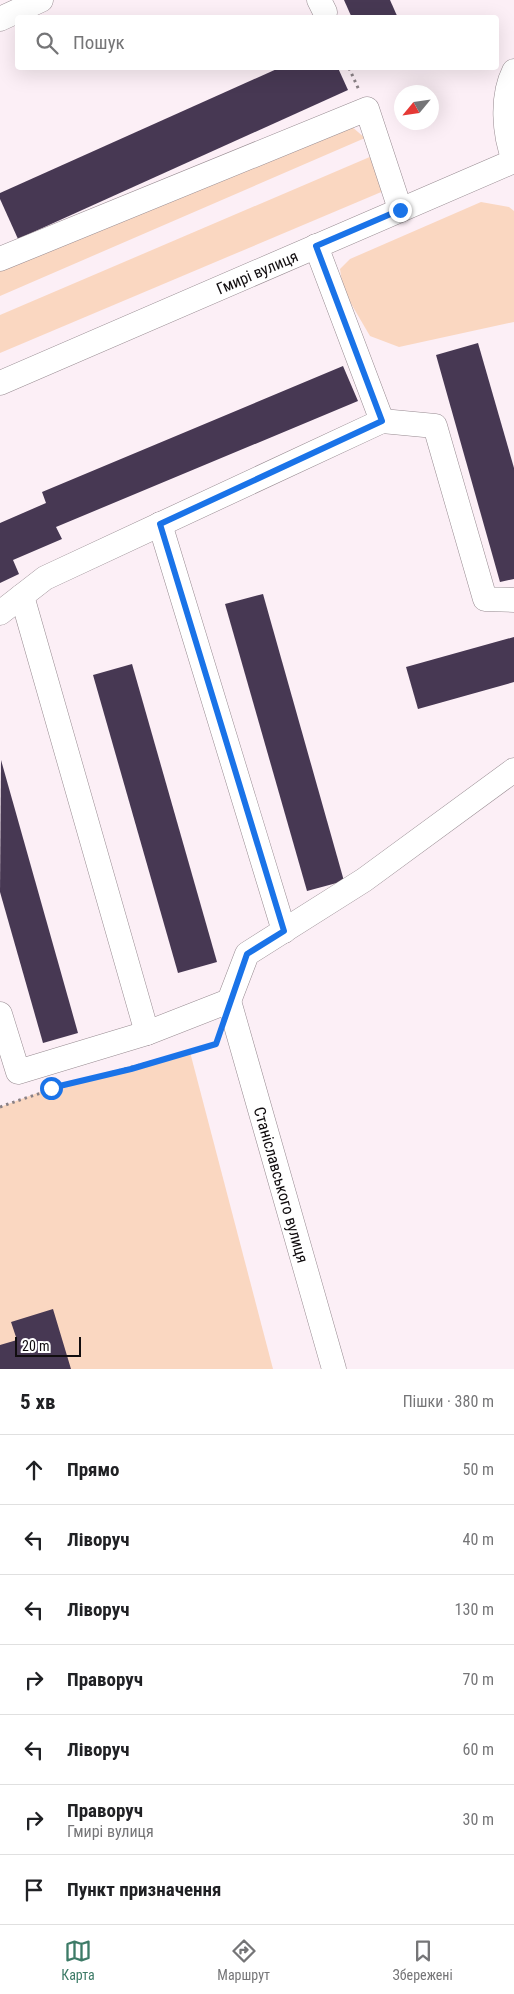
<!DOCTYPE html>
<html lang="uk">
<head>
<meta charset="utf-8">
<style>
  :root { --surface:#fff; --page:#f2f2f2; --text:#202124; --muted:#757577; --line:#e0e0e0; --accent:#3d7b67 }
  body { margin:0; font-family:"Roboto Condensed",sans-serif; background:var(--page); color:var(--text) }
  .compass { position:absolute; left:394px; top:85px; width:45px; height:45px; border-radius:50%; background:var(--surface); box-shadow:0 5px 20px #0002; rotate:241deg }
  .scale { position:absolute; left:15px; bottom:12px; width:66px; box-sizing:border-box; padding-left:5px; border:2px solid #110d0f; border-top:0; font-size:14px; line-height:18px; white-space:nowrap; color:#110d0f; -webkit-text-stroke:4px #fff; paint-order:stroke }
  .stop { position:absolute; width:15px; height:15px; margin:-11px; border:4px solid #1a73e8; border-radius:50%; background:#fff }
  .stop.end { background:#1a73e8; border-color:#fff; box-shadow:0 1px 5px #0008 }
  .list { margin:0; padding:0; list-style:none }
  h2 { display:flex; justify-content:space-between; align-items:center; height:65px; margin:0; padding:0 20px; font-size:21px }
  h2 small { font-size:16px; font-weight:400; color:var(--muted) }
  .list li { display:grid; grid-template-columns:32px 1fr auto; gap:15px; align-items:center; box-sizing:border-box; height:70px; padding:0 20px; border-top:1px solid var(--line) }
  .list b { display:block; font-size:19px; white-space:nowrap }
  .list p { margin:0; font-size:16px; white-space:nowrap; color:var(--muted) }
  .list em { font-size:16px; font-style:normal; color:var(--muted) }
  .icon { flex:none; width:28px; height:28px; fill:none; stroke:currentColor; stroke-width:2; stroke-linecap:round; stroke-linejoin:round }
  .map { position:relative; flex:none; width:514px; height:1369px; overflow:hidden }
  .search { position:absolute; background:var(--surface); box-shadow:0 5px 20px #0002; left:15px; right:15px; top:15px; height:55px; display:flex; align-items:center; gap:12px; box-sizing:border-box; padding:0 18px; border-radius:5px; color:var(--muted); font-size:19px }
  .sheet { height:555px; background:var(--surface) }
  nav { display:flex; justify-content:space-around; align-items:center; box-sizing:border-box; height:70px; border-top:1px solid var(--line); background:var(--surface); font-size:14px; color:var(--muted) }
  nav a { display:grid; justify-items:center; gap:2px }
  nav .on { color:var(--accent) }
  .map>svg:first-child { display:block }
  .green { fill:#fad7c1 }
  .building { fill:#473853 }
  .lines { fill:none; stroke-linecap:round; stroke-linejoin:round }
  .minor-casing { stroke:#978b91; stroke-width:25 }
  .path { stroke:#898085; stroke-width:3; stroke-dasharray:2.5 4; stroke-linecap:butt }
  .minor { stroke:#fff; stroke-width:24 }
  .route { stroke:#1a73e8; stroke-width:6 }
  .labels { text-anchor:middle; stroke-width:5; stroke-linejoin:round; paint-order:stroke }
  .street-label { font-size:16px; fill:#110d0f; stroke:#fff }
</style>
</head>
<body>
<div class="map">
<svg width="514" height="1369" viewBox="0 0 514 1369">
  <rect width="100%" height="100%" fill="#fceff6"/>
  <g class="green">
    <path d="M351,126L365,138L0,296V266Z"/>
    <path d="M372,156L386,190L0,353V315Z"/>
    <path d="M481,202L509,207L514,211V322L399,347L370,336L343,290L340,269L350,259Z"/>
    <path d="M190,1052L273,1369H0V1107L51,1088Z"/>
  </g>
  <g class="building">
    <path d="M344,0H390L398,18H352Z"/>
    <path d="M279,68H338L348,90L18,239L0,199V193Z"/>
    <path d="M478,343L514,468V579L500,582L436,355Z"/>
    <path d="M343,366L358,401L56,527L62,539L13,560L19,574L0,583V523L46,503L42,492Z"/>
    <path d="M263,594L344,881L307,891L225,604Z"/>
    <path d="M514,637V682L418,709L406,667Z"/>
    <path d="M132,664L217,962L178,973L93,675Z"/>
    <path d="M1,760L78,1033L43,1043L0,892Z"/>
    <path d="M53,1309L71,1369H0V1345L17,1340L11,1322Z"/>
  </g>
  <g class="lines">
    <defs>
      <g id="minor">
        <path d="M319,0L325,12"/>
        <path d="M0,19L41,0"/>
        <path d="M514,71C501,97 504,134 514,160"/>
        <path d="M0,259L367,109L400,209"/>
        <path id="s1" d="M0,383L514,161"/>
        <path d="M382,421L435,426L485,599L514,600"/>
        <path d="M160,524L284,931"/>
        <path d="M22,596L147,1033"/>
        <path d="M0,613L45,578L382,421L316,246"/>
        <path id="s2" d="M229,1001L334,1369"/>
        <path d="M0,1014L18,1072L147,1033L229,1001L247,954L364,880L514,770"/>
      </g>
    </defs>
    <use href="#minor" class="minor-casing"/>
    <g class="path">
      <path d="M349,68L359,90"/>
      <path d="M0,1107C71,1081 144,1065 216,1044V1042"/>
    </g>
    <use href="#minor" class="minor"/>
  </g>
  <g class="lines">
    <path class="route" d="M51,1088L131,1069L216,1044L247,954L284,931L160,524L382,421L316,246L400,210"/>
  </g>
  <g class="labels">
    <g class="street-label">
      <text dy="6" stroke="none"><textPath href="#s1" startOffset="280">Гмирі вулиця</textPath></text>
      <text dy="6" stroke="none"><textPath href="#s2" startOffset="191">Станіславського вулиця</textPath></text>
    </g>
  </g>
</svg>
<svg class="compass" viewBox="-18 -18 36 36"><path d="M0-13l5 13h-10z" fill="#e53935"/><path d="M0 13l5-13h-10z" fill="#757577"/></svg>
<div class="scale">20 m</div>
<div class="stop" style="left:51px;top:1088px"></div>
<div class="stop end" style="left:400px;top:210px"></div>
<div class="search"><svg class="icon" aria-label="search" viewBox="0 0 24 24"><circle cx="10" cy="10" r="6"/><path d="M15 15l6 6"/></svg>Пошук</div>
</div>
<section class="sheet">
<h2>5 хв<small>Пішки · 380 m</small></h2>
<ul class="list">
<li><svg class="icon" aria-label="ahead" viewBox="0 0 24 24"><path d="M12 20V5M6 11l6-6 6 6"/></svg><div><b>Прямо</b></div><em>50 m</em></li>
<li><svg class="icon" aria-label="left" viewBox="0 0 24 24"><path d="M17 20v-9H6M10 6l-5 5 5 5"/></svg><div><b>Ліворуч</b></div><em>40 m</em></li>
<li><svg class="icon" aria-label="left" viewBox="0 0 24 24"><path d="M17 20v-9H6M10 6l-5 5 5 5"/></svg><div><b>Ліворуч</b></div><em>130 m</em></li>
<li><svg class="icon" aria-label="right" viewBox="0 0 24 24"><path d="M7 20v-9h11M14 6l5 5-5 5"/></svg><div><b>Праворуч</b></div><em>70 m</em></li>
<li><svg class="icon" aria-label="left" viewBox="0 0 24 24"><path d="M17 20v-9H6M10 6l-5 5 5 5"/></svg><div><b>Ліворуч</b></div><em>60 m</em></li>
<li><svg class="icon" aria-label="right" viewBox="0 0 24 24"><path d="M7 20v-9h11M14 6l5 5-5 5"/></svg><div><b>Праворуч</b><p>Гмирі вулиця</p></div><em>30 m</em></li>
<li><svg class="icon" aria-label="arrive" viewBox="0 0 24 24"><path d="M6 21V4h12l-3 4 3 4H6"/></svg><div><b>Пункт призначення</b></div></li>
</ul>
</section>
<nav>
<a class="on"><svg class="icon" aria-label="map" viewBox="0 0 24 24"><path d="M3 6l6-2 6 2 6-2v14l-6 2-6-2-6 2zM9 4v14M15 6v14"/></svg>Карта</a>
<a><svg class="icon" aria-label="directions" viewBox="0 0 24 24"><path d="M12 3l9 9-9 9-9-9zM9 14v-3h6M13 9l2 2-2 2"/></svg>Маршрут</a>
<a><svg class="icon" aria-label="saved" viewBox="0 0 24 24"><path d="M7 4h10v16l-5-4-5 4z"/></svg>Збережені</a>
</nav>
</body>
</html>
